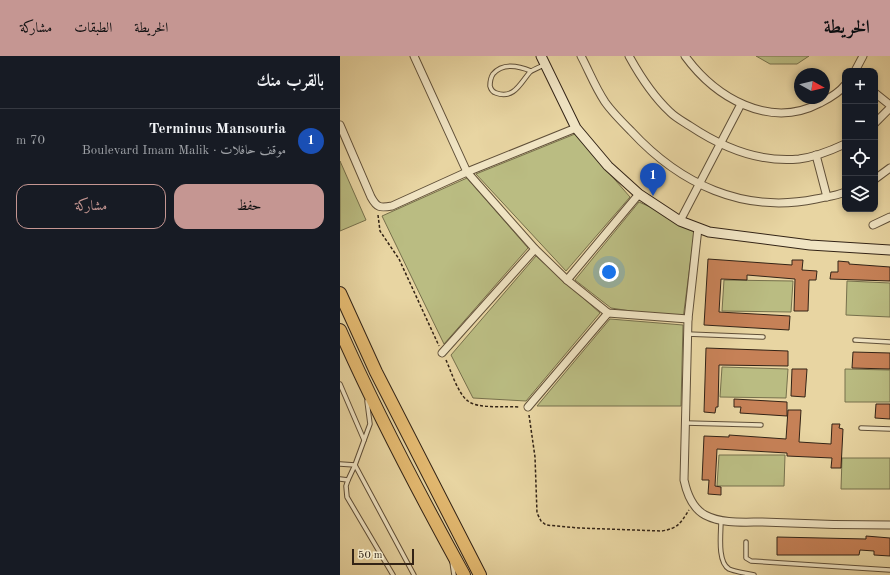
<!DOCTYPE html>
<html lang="ar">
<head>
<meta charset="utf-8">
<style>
  :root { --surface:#171b24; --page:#20242c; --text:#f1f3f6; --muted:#9ea1a6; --line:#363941; --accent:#c59692 }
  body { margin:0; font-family:"Old Standard TT",Amiri,serif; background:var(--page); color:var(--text); direction:rtl }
  .controls { position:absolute; right:12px; top:12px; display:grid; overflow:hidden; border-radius:8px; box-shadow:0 2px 6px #0003 }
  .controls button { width:36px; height:36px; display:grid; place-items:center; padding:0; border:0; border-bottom:1px solid var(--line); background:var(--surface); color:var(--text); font:20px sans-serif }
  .compass { position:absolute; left:454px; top:12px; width:36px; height:36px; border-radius:50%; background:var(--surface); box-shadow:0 2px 6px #0003; rotate:98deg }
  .scale { position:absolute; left:12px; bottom:10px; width:62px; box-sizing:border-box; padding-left:4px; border:2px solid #322316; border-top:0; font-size:11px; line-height:14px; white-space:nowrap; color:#322316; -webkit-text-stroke:3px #f0e4c3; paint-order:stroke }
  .you { position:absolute; left:269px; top:216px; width:14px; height:14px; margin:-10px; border:3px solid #fff; border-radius:50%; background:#1a73e8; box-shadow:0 0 0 6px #1a73e833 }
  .badge { display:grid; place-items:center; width:26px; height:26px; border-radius:50%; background:var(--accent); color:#fff; font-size:13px; font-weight:700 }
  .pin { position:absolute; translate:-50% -33px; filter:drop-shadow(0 1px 2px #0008) }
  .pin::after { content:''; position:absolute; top:21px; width:14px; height:12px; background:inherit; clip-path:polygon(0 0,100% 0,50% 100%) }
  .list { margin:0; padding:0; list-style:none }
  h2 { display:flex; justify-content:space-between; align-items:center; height:52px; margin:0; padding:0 16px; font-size:17px }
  h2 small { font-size:13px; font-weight:400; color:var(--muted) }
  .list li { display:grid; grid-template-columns:26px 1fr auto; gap:12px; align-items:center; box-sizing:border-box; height:64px; padding:0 16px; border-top:1px solid var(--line) }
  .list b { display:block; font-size:15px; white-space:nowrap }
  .list p { margin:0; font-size:13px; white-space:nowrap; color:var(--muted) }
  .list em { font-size:13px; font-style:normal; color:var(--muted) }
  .actions { display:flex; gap:8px; padding:12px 16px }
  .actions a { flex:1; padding:9px 0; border:1px solid var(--accent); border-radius:12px; text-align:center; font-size:14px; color:var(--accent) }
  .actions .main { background:var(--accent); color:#111 }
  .icon { flex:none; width:22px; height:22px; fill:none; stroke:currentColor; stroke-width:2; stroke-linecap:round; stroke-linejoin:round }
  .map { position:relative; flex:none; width:550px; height:519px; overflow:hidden; direction:ltr }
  header { display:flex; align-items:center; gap:24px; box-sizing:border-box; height:56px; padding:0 20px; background:var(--accent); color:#111 }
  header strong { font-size:19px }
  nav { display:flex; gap:22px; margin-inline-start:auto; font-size:14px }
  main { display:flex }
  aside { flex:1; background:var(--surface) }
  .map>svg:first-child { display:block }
  .green { fill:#babc82; stroke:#76704c }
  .building { fill:#c68157; stroke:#322316 }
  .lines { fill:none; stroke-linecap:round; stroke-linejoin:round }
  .lane-casing { stroke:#605039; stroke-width:5.5 }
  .street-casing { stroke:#605039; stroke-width:9 }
  .secondary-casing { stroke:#322316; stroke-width:11 }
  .highway-casing { stroke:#322316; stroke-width:14 }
  .path { stroke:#322316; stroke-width:1.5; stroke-dasharray:3 2; stroke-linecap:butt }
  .lane { stroke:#f0e4c3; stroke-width:3.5 }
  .street { stroke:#f0e4c3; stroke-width:7 }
  .secondary { stroke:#f0e4c3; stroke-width:9 }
  .highway { stroke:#e4ba71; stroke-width:12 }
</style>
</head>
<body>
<header>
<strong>الخريطة</strong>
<nav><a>الخريطة</a><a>الطبقات</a><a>مشاركة</a></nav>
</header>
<main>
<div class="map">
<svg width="550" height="519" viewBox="0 0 550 519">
  <rect width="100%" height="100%" fill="#e8d5a2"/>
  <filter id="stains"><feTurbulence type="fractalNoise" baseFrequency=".005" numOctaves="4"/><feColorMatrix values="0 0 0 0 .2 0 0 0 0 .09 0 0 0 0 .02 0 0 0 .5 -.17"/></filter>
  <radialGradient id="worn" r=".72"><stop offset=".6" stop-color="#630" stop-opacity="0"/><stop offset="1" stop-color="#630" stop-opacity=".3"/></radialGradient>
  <g class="green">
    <path d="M416,0H469L457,8H430Z"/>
    <path d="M235,78L290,141L226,215L136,118Z"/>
    <path d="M0,105L26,164L0,175Z"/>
    <path d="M127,122L188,192L104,288L42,160Z"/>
    <path d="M299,146L355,171L343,263L271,252L235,224Z"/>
    <path d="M196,200L260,257L186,345L133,342L111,299Z"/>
    <path d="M384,224L453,225L451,256L382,255Z"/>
    <path d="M507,225L550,227V261L506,259Z"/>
    <path d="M270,263L343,269L341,350H197Z"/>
    <path d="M382,311L448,313L446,342L380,341Z"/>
    <path d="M505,313L550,314V346H505Z"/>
    <path d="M379,399H445L444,430H377Z"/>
    <path d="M502,402H550V433H501Z"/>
  </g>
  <g class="building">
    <path d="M368,203L452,209V204H463L462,214L477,215L476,224H469L468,255H454L455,223L407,219V224L381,223L379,256L450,260L449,274L364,269Z"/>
    <path d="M498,205L509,206V208L550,211V225L490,223L491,216H498Z"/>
    <path d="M366,292L448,295V310L379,309L378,351H376L375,357L364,356Z"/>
    <path d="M513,296L550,297V313L512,312Z"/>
    <path d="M452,313H467L465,341L451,340Z"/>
    <path d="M394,343L447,346V360L400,357L401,351H394Z"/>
    <path d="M536,348H550V363L535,362Z"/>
    <path d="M448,354H461L459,386L491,388L492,368H500L499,372L503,373L501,412H491L492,402L447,400V397L377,393L375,430L381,431V439L368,438L369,424H362L364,380L389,381V379L446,383Z"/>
    <path d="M526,480L550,482V500L534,499V495L520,494L519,499H437V481L526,483Z"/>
  </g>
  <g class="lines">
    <defs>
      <g id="lane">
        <path d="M191,15C179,10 163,6 153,18C151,21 150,27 150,30C151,34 153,36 156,37C174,44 181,26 190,16C194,13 200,11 204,9"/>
        <path d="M347,278L423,281"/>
        <path d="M515,284L550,286"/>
        <path d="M0,328L24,384"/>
        <path d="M27,345L30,368L15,409L8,424L6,430L7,441L53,519"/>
        <path d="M346,367L421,369"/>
        <path d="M521,372L550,373"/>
        <path d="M0,408L15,409L74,519"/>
        <path d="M0,423L8,424"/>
        <path d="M381,465C381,477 377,506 389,513C396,516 406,517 414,519"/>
        <path d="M406,486V502L411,505L550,514"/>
        <path d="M112,506L114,519"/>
      </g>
      <g id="street">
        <path d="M74,0L127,116L195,193L227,224L268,257L348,263"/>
        <path d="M241,0C249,15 255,31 265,46C272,56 282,66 291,75C340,128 403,158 476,143C485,141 496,140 505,136"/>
        <path d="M289,0C300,20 314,41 330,56C336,62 344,66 350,70C383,92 419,107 459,103C475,101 490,95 505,88"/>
        <path d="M345,0C375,41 429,74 480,47C488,43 499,37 505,29"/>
        <path d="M515,15L523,0"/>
        <path d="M535,37L550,49"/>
        <path d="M535,67L550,52"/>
        <path d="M0,69L31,141C37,152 40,152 52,150L127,116L236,72"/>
        <path d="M476,99L487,141"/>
        <path d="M535,123L550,112"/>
        <path d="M340,165L401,48"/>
        <path d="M533,169L550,161"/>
        <path d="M358,172L348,263L344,424C347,438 352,452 365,459C382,468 404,466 422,466C465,468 507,469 550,469"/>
        <path d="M227,224L299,138"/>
        <path d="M102,297L195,193"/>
        <path d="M188,351L268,257"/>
      </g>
      <path id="secondary" d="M201,0L236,72L268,110L299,138L340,165L369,176L470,189L550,194"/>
      <g id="highway">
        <path d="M0,237L36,316L140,519"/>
        <path d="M0,274C37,358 80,439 124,519"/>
      </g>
    </defs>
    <use href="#lane" class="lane-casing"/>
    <use href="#street" class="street-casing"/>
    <use href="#secondary" class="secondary-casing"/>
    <use href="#highway" class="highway-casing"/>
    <g class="path">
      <path d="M38,159L40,175L59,203L99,290"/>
      <path d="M106,304C111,315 118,338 128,345C137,353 168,350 180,351"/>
      <path d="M189,359L195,401L197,457L201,465L206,469L239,472L322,475C338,472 340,468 349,454"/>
    </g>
    <use href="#lane" class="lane"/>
    <use href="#street" class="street"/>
    <use href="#secondary" class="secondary"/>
    <use href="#highway" class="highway"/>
  </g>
  <rect width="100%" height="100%" filter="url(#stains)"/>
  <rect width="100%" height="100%" fill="url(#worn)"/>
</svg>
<div class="controls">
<button>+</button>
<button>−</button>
<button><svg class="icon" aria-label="locate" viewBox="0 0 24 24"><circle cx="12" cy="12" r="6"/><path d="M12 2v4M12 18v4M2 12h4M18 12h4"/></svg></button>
<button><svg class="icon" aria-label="layers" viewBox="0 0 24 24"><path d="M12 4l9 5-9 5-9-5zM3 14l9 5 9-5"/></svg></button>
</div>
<svg class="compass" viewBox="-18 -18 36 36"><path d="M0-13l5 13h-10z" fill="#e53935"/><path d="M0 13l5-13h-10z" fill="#9ea1a6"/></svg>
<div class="scale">50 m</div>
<div class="you"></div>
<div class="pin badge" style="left:313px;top:140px;background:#1a4fb4">1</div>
</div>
<aside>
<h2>بالقرب منك<small></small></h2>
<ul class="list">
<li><span class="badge" style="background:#1a4fb4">1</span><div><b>Terminus Mansouria</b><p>موقف حافلات · Boulevard Imam Malik</p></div><em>70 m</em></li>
</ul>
<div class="actions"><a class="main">حفظ</a><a>مشاركة</a></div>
</aside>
</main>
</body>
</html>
